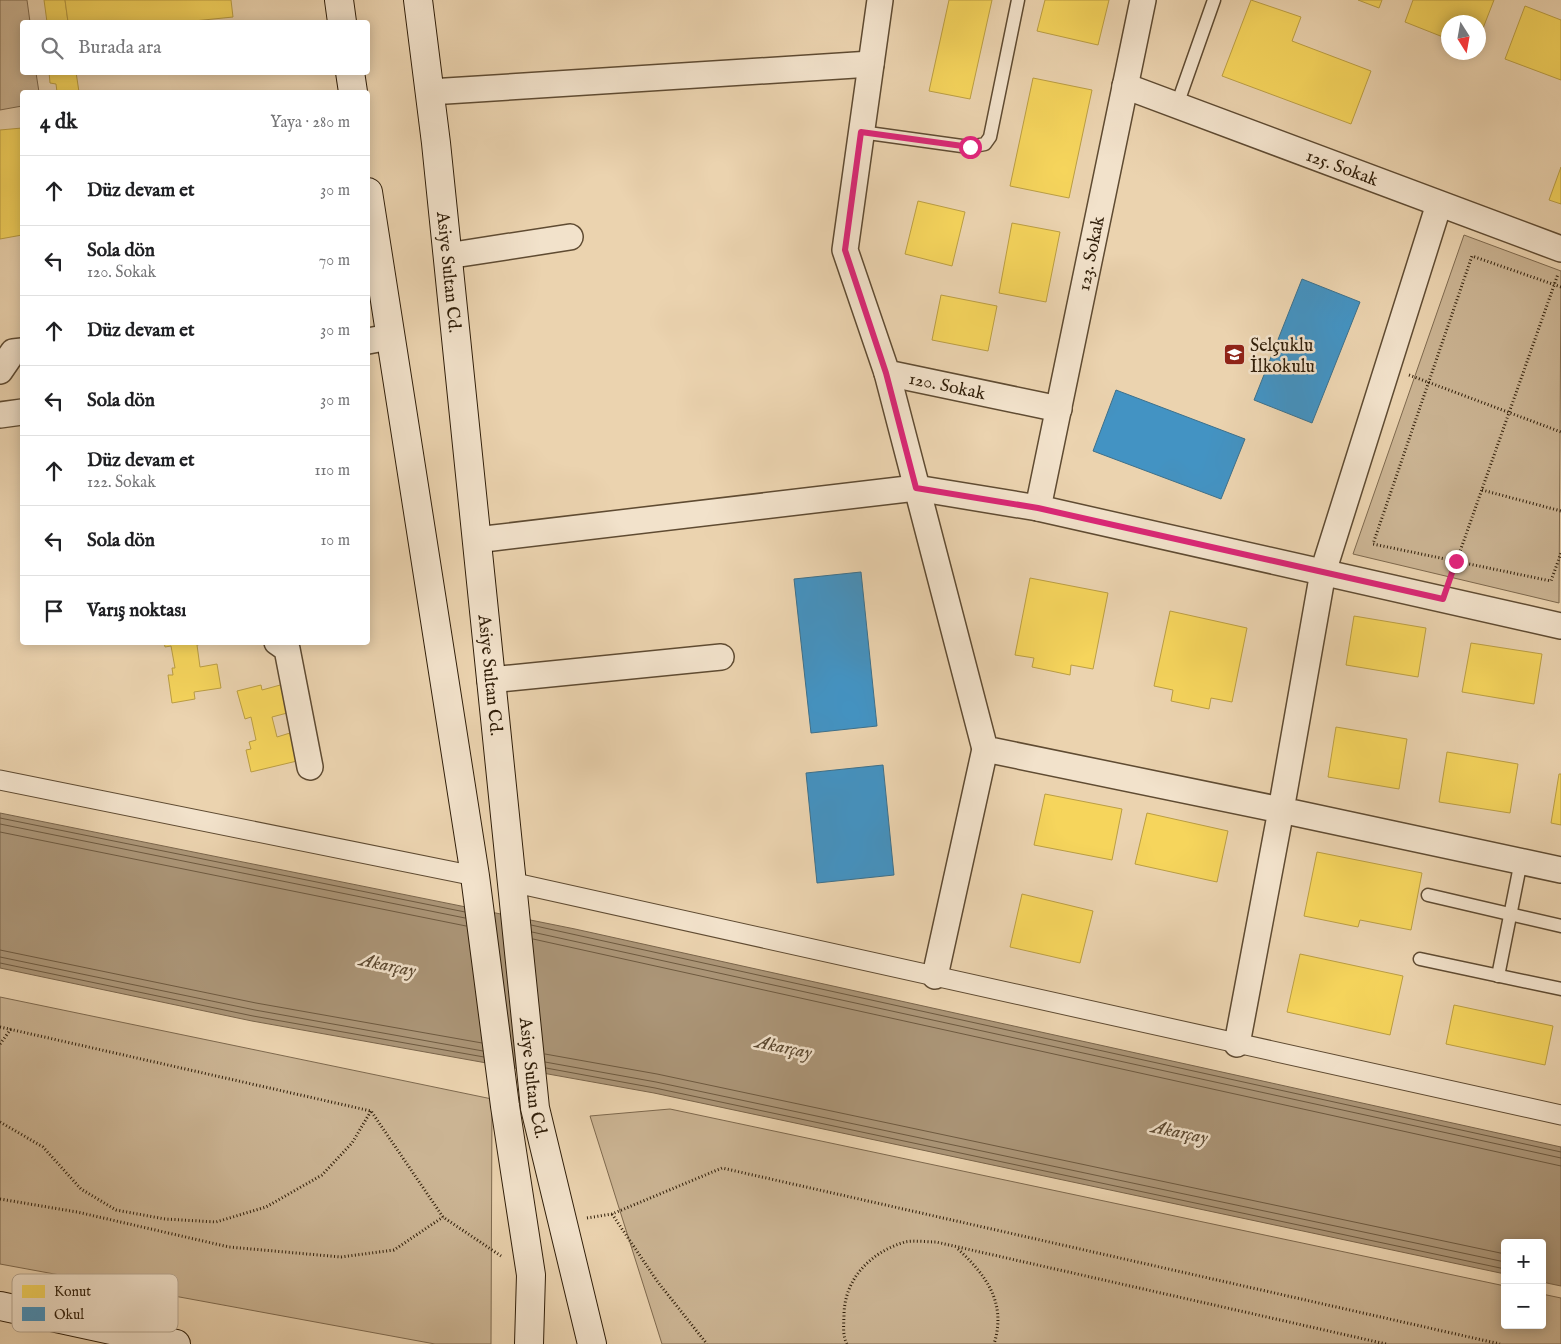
<!DOCTYPE html>
<html lang="tr">
<head>
<meta charset="utf-8">
<style>
  :root { --surface:#fff; --page:#f2f2f2; --text:#202124; --muted:#757577; --line:#e0e0e0 }
  body { margin:0; font-family:"IM FELL English",serif; background:var(--page); color:var(--text) }
  .controls { position:absolute; right:15px; bottom:15px; display:grid; overflow:hidden; border-radius:5px; box-shadow:0 2px 12px #0003 }
  .controls button { width:45px; height:45px; display:grid; place-items:center; padding:0; border:0; border-bottom:1px solid var(--line); background:var(--surface); color:var(--text); font:25px sans-serif }
  .compass { position:absolute; left:1441px; top:15px; width:45px; height:45px; border-radius:50%; background:var(--surface); box-shadow:0 2px 12px #0003; rotate:169deg }
  .stop { position:absolute; width:15px; height:15px; margin:-11px; border:4px solid #db2777; border-radius:50%; background:#fff }
  .stop.end { background:#db2777; border-color:#fff; box-shadow:0 1px 5px #0008 }
  .list { margin:0; padding:0; list-style:none }
  h2 { display:flex; justify-content:space-between; align-items:center; height:65px; margin:0; padding:0 20px; font-size:21px }
  h2 small { font-size:16px; font-weight:400; color:var(--muted) }
  .list li { display:grid; grid-template-columns:32px 1fr auto; gap:15px; align-items:center; box-sizing:border-box; height:70px; padding:0 20px; border-top:1px solid var(--line) }
  .list b { display:block; font-size:19px; white-space:nowrap }
  .list p { margin:0; font-size:16px; white-space:nowrap; color:var(--muted) }
  .list em { font-size:16px; font-style:normal; color:var(--muted) }
  .icon { flex:none; width:28px; height:28px; fill:none; stroke:currentColor; stroke-width:2; stroke-linecap:round; stroke-linejoin:round }
  .map { position:relative; flex:none; width:1561px; height:1344px; overflow:hidden }
  .search { position:absolute; background:var(--surface); box-shadow:0 2px 12px #0003; left:20px; top:20px; width:350px; height:55px; display:flex; align-items:center; gap:12px; box-sizing:border-box; padding:0 18px; border-radius:5px; color:var(--muted); font-size:19px }
  .panel { position:absolute; background:var(--surface); box-shadow:0 2px 12px #0003; left:20px; top:90px; width:350px; height:555px; border-radius:5px }
  .map>svg:first-child { display:block }
  .green { fill:#cbb493; stroke:#7e694e }
  .water { fill:#ab9577; stroke:#7a654b }
  .homes { fill:#f6d55c; stroke:#bb9e43 }
  .schools { fill:#4393c3; stroke:#3d708b }
  .lines { fill:none; stroke-linecap:round; stroke-linejoin:round }
  .shore { stroke:#6e5a40; stroke-width:1 }
  .service-casing { stroke:#5f4b32; stroke-width:15 }
  .pedestrian-casing { stroke:#5f4b32; stroke-width:21 }
  .minor-casing { stroke:#5f4b32; stroke-width:28 }
  .secondary-casing { stroke:#301e09; stroke-width:30 }
  .path { stroke:#301e09; stroke-width:3; stroke-dasharray:1 2.5; stroke-linecap:butt }
  .service { stroke:#f2e2cb; stroke-width:12 }
  .pedestrian { stroke:#f2e2cb; stroke-width:19 }
  .minor { stroke:#f2e2cb; stroke-width:25 }
  .secondary { stroke:#f2e2cb; stroke-width:28 }
  .route { stroke:#db2777; stroke-width:6 }
  .labels { text-anchor:middle; stroke-width:5; stroke-linejoin:round; paint-order:stroke }
  .street-label { font-size:18px; fill:#301e09; stroke:#f2e2cb }
  .poi-label { font-size:18px; fill:#301e09; stroke:#f2e2cb; text-anchor:start }
  .water-label { font-size:19px; font-style:italic; fill:#5b4830; stroke:#f2e2cb }
  .key { fill:#f2e2cb; stroke:#b8a791; stroke-width:1 }
  .key-label { font-size:14px; fill:#301e09 }
</style>
</head>
<body>
<div class="map">
<svg width="1561" height="1344" viewBox="0 0 1561 1344">
  <rect width="100%" height="100%" fill="#ebd3af"/>
  <filter id="stains"><feTurbulence type="fractalNoise" baseFrequency=".004" numOctaves="4"/><feColorMatrix values="0 0 0 0 .2 0 0 0 0 .09 0 0 0 0 .02 0 0 0 .5 -.17"/></filter>
  <radialGradient id="worn" r=".72"><stop offset=".6" stop-color="#630" stop-opacity="0"/><stop offset="1" stop-color="#630" stop-opacity=".3"/></radialGradient>
  <g class="green">
    <path d="M0,0H27L30,22H22V72L36,73L39,92H22V106L0,110Z"/>
    <path d="M1464,235L1561,271L1559,603L1353,554Z"/>
    <path d="M0,997L492,1099L491,1344H435L0,1264Z"/>
    <path d="M670,1109L1505,1286V1325H1542V1294L1561,1298V1344H662L590,1116Z"/>
  </g>
  <path class="water" d="M0,813L575,929L1561,1147V1286L1542,1282V1243H1505V1274L654,1093L252,1021L0,968Z"/>
  <g class="homes">
    <path d="M44,0H65L68,22H47Z"/>
    <path d="M65,0H231L233,17L184,22H68Z"/>
    <path d="M949,0H992L970,99L929,91Z"/>
    <path d="M1045,0H1109L1098,45L1037,31Z"/>
    <path d="M1251,0L1301,17L1292,41L1371,71L1351,124L1222,76Z"/>
    <path d="M1358,0H1382L1379,8Z"/>
    <path d="M1413,0H1494L1478,41V22H1448V39L1405,22Z"/>
    <path d="M1525,6L1561,20V80L1505,59Z"/>
    <path d="M49,72H76L79,92H57L56,84L50,83Z"/>
    <path d="M1033,78L1092,90L1069,198L1010,186Z"/>
    <path d="M22,128V235L0,239V130Z"/>
    <path d="M1561,167V204L1549,200Z"/>
    <path d="M918,201L965,212L952,266L905,254Z"/>
    <path d="M1012,223L1060,232L1046,302L999,293Z"/>
    <path d="M941,295L997,306L988,351L932,340Z"/>
    <path d="M1030,578L1108,593L1093,669L1071,665L1070,675L1032,667L1034,658L1015,655Z"/>
    <path d="M1170,611L1247,628L1232,702L1211,698L1209,709L1171,701L1173,690L1154,686Z"/>
    <path d="M1354,616L1426,628L1418,677L1346,665Z"/>
    <path d="M164,642H212L197,645L200,667L217,664L221,688L194,692L195,699L172,703L168,675H173L172,668H175L171,646L165,647Z"/>
    <path d="M1471,643L1542,654L1534,704L1462,692Z"/>
    <path d="M284,684L291,712L272,717L277,737L290,733L297,761L251,772L246,750L251,749L249,742L256,740L251,717L245,719L237,691L261,685L262,690Z"/>
    <path d="M1336,727L1407,739L1399,789L1328,777Z"/>
    <path d="M1447,752L1518,764L1510,813L1439,802Z"/>
    <path d="M1559,774H1561V825L1551,823Z"/>
    <path d="M1045,794L1122,809L1112,860L1034,845Z"/>
    <path d="M1147,813L1228,831L1217,882L1135,864Z"/>
    <path d="M1317,852L1422,873L1411,930L1360,920L1358,927L1304,916Z"/>
    <path d="M1022,894L1093,911L1080,963L1010,947Z"/>
    <path d="M1300,954L1403,976L1390,1035L1287,1012Z"/>
    <path d="M1454,1005L1553,1026L1545,1065L1446,1044Z"/>
  </g>
  <g class="schools">
    <path d="M1302,279L1360,302L1312,423L1254,400Z"/>
    <path d="M1116,390L1245,439L1221,499L1093,451Z"/>
    <path d="M861,572L877,726L811,733L794,579Z"/>
    <path d="M883,765L894,875L817,883L806,773Z"/>
  </g>
  <g class="lines">
    <g class="shore">
      <path d="M0,818L465,912"/>
      <path d="M0,824L465,918"/>
      <path d="M0,832L466,926"/>
      <path d="M531,925L1561,1152"/>
      <path d="M532,932L1561,1158"/>
      <path d="M533,939L1561,1166"/>
      <path d="M0,950L256,1003L482,1043"/>
      <path d="M0,957L255,1010L483,1051"/>
      <path d="M0,963L253,1016L484,1057"/>
      <path d="M545,1054L657,1074L1505,1254"/>
      <path d="M545,1062L656,1082L1505,1262"/>
      <path d="M546,1068L655,1088L1505,1269"/>
    </g>
    <defs>
      <g id="service">
        <path d="M1177,105L1214,0"/>
        <path d="M861,132L969,147L985,144L990,137L1018,0"/>
        <path d="M1428,895L1561,926"/>
        <path d="M1420,959L1561,989"/>
        <path d="M1498,976L1521,861"/>
      </g>
      <g id="pedestrian">
        <path d="M0,780L475,876"/>
        <path d="M511,882L1561,1115"/>
      </g>
      <g id="minor">
        <path id="s1" d="M880,0L845,250L887,373L1059,409"/>
        <path id="s2" d="M1125,86L1561,249"/>
        <path d="M430,92L871,64"/>
        <path d="M1439,204L1323,572L1281,810L1561,870"/>
        <path d="M447,256L570,237"/>
        <path d="M368,341L389,337"/>
        <path d="M0,371L13,352L22,351"/>
        <path d="M887,373L985,749L1281,810L1237,1044"/>
        <path d="M0,415L22,412"/>
        <path id="s3" d="M1038,508L1143,0"/>
        <path d="M476,540L916,488L1038,508L1561,626"/>
        <path d="M277,642L287,649L310,767"/>
        <path d="M490,680L721,657"/>
        <path d="M935,976L985,749"/>
      </g>
      <g id="secondary">
        <path d="M339,0L342,22"/>
        <path id="s4" d="M418,0L436,143L535,1108L592,1344"/>
        <path d="M350,72L353,92"/>
        <path d="M368,192L475,876L505,1106L531,1275L529,1344"/>
        <path d="M0,1306L176,1344"/>
      </g>
    </defs>
    <use href="#service" class="service-casing"/>
    <use href="#pedestrian" class="pedestrian-casing"/>
    <use href="#minor" class="minor-casing"/>
    <use href="#secondary" class="secondary-casing"/>
    <g class="path">
      <path d="M1561,287L1472,256L1373,544L1551,581L1561,553"/>
      <path d="M1409,375L1561,432"/>
      <path d="M1482,490L1561,511"/>
      <path d="M1451,577L1558,274"/>
      <path d="M0,1027L371,1111L443,1217L501,1256"/>
      <path d="M0,1044L11,1029"/>
      <path d="M0,1122L43,1147L81,1189L116,1210L165,1219L216,1222L266,1207L322,1175L352,1143L371,1111"/>
      <path d="M0,1199L77,1212L229,1247L341,1257L394,1250L443,1217"/>
      <path d="M612,1214L657,1281L707,1344"/>
      <path d="M587,1218L612,1214L722,1168L1500,1344"/>
      <path d="M958,1249C986,1275 1007,1303 994,1344"/>
      <path d="M847,1344C842,1335 844,1324 844,1314C845,1278 871,1252 905,1242C914,1240 926,1242 936,1242L1386,1344"/>
    </g>
    <use href="#service" class="service"/>
    <use href="#pedestrian" class="pedestrian"/>
    <use href="#minor" class="minor"/>
    <use href="#secondary" class="secondary"/>
  </g>
  <g class="lines">
    <path class="route" d="M970,147L861,132L845,250L886,373L916,488L1038,508L1443,599L1456,561"/>
  </g>
  <defs>
    <symbol id="school-square" viewBox="-11 -11 22 22"><rect x="-9" y="-9" width="18" height="18" rx="4" fill="#8f2418" stroke="#f2e2cb"/><path d="M0-5L7-2L0 1L-7-2ZM-4 1L0 2.5L4 1V4Q0 6-4 4Z" fill="#fff"/></symbol>
  </defs>
  <g fill-rule="evenodd">
    <use href="#school-square" x="1222" y="342" width="25" height="25"/>
  </g>
  <g class="labels">
    <g class="street-label">
      <text dy="6" stroke="none"><textPath href="#s2" startOffset="232">125. Sokak</textPath></text>
      <text dy="6" stroke="none"><textPath href="#s3" startOffset="260">123. Sokak</textPath></text>
      <text dy="6" stroke="none"><textPath href="#s4" startOffset="274">Asiye Sultan Cd.</textPath></text>
      <text dy="6" stroke="none"><textPath href="#s1" startOffset="444">120. Sokak</textPath></text>
      <text dy="6" stroke="none"><textPath href="#s4" startOffset="679">Asiye Sultan Cd.</textPath></text>
      <text dy="6" stroke="none"><textPath href="#s4" startOffset="1084">Asiye Sultan Cd.</textPath></text>
    </g>
    <g class="poi-label">
      <text x="1250" y="351">Selçuklu<tspan x="1250" dy="21">İlkokulu</tspan></text>
    </g>
    <g class="water-label">
      <text transform="translate(388 964) rotate(12)" y="7">Akarçay</text>
      <text transform="translate(784 1046) rotate(12)" y="7">Akarçay</text>
      <text transform="translate(1180 1131) rotate(12)" y="7">Akarçay</text>
    </g>
  </g>
  <rect x="12" y="1274" width="166" height="58" rx="8" class="key"/>
  <rect x="22" y="1285" width="23" height="13" fill="#f6d55c"/>
  <rect x="22" y="1307" width="23" height="14" fill="#4393c3"/>
  <g class="key-label">
    <text x="54" y="1296">Konut</text>
    <text x="54" y="1319">Okul</text>
  </g>
  <rect width="100%" height="100%" filter="url(#stains)"/>
  <rect width="100%" height="100%" fill="url(#worn)"/>
</svg>
<div class="controls">
<button>+</button>
<button>−</button>
</div>
<svg class="compass" viewBox="-18 -18 36 36"><path d="M0-13l5 13h-10z" fill="#e53935"/><path d="M0 13l5-13h-10z" fill="#757577"/></svg>
<div class="stop" style="left:970px;top:147px"></div>
<div class="stop end" style="left:1456px;top:561px"></div>
<div class="search"><svg class="icon" aria-label="search" viewBox="0 0 24 24"><circle cx="10" cy="10" r="6"/><path d="M15 15l6 6"/></svg>Burada ara</div>
<section class="panel">
<h2>4 dk<small>Yaya · 280 m</small></h2>
<ul class="list">
<li><svg class="icon" aria-label="ahead" viewBox="0 0 24 24"><path d="M12 20V5M6 11l6-6 6 6"/></svg><div><b>Düz devam et</b></div><em>30 m</em></li>
<li><svg class="icon" aria-label="left" viewBox="0 0 24 24"><path d="M17 20v-9H6M10 6l-5 5 5 5"/></svg><div><b>Sola dön</b><p>120. Sokak</p></div><em>70 m</em></li>
<li><svg class="icon" aria-label="ahead" viewBox="0 0 24 24"><path d="M12 20V5M6 11l6-6 6 6"/></svg><div><b>Düz devam et</b></div><em>30 m</em></li>
<li><svg class="icon" aria-label="left" viewBox="0 0 24 24"><path d="M17 20v-9H6M10 6l-5 5 5 5"/></svg><div><b>Sola dön</b></div><em>30 m</em></li>
<li><svg class="icon" aria-label="ahead" viewBox="0 0 24 24"><path d="M12 20V5M6 11l6-6 6 6"/></svg><div><b>Düz devam et</b><p>122. Sokak</p></div><em>110 m</em></li>
<li><svg class="icon" aria-label="left" viewBox="0 0 24 24"><path d="M17 20v-9H6M10 6l-5 5 5 5"/></svg><div><b>Sola dön</b></div><em>10 m</em></li>
<li><svg class="icon" aria-label="arrive" viewBox="0 0 24 24"><path d="M6 21V4h12l-3 4 3 4H6"/></svg><div><b>Varış noktası</b></div></li>
</ul>
</section>
</div>
</body>
</html>
